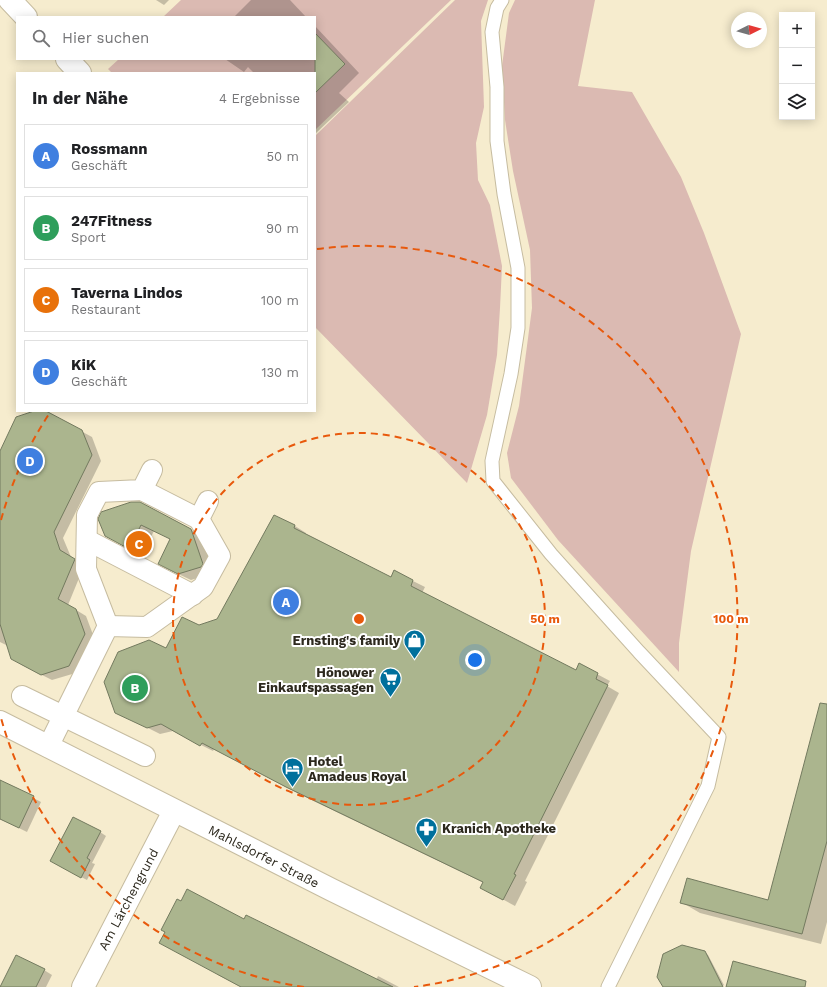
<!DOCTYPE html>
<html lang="de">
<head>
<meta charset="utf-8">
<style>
  :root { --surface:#fff; --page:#f6f6f6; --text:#202124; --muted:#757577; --line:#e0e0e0; --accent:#00709c }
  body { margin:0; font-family:"Work Sans",sans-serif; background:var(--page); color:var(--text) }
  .controls { position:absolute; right:12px; top:12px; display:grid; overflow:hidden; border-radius:0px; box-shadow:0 2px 10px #0003 }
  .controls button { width:36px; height:36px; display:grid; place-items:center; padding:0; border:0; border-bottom:1px solid var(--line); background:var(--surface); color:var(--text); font:20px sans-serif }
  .compass { position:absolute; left:731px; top:12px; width:36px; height:36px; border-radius:50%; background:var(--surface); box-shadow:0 2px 10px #0003; rotate:85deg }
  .you { position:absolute; left:475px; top:660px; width:14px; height:14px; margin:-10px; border:3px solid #fff; border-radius:50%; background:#1a73e8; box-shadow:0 0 0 6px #1a73e833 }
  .badge { display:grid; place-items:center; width:26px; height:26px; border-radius:50%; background:var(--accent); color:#fff; font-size:13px; font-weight:700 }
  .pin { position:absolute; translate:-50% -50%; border:2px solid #fff; box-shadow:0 1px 4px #0006 }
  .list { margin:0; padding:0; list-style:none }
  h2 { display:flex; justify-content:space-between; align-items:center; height:52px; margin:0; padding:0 16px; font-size:17px }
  h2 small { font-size:13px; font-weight:400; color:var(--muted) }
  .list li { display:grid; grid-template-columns:26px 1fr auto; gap:12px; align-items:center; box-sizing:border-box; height:64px; margin:0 8px 8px; padding:0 8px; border:1px solid var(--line); border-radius:0px }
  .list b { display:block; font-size:15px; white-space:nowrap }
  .list p { margin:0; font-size:13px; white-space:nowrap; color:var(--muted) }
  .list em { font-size:13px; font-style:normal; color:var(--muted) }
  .icon { flex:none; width:22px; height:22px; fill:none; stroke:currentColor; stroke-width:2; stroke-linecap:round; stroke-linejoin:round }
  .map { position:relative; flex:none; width:827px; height:987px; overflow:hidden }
  .search { position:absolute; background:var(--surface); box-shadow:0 2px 10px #0003; left:16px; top:16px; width:300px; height:44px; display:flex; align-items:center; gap:10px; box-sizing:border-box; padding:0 14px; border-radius:0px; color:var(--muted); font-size:15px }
  .panel { position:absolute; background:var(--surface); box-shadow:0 2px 10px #0003; left:16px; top:72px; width:300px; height:340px; border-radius:0px }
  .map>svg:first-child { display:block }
  .green { fill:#dbbab2 }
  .shadow { fill:#0003 }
  .building { fill:#abb58e; stroke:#737a5f }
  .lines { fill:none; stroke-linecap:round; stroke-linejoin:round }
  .service-casing { stroke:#c6bca0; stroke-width:15 }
  .pedestrian-casing { stroke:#c6bca0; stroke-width:22 }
  .minor-casing { stroke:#c6bca0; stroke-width:24 }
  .secondary-casing { stroke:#c6bca0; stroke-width:24 }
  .service { stroke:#fff; stroke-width:13 }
  .pedestrian { stroke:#fff; stroke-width:20 }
  .minor { stroke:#fff; stroke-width:22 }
  .secondary { stroke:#fff; stroke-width:22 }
  .ring { fill:none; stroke:#e8590c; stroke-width:2; stroke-dasharray:7 5 }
  .labels { text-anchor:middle; stroke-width:4; stroke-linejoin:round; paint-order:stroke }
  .poi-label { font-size:13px; font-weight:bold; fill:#2d291e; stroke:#fff; text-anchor:end }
  .street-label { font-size:13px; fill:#2d291e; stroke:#fff }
  .centre { fill:#e8590c; stroke:#fff; stroke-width:2 }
  .ring-label { font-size:12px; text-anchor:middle; font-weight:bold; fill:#e8590c; stroke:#fff; stroke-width:4; stroke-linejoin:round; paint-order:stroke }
</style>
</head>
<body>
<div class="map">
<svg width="827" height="987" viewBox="0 0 827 987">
  <rect width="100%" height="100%" fill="#f6ecce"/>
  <g class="green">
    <path d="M181,0H451L315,130V73H112L108,69L119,59H315V17H163Z"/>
    <path d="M455,0H488L481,21L484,107L476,143L478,180L490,205L502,266L500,308L497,355L487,415L467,483L315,327V136Z"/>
    <path d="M515,0H595L578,86L632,92L681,177L704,233L741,334L691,551L679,643V672L558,540L511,478L507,453L519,406L532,308L530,250L513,171L505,120L502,66L509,13Z"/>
  </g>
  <g class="shadow">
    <path d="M156,0H169L164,5Z"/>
    <path d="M251,0H290L306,17H234Z"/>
    <path d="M315,26L359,73L339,93L349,102L315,134V73H254L248,67L244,72L225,59H315Z"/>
    <path d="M37,411H44L92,437L101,461L63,538L71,557L84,566L68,605L86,616L95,640L79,672L52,680L22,665L8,646L0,642V454Z"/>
    <path d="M139,503L203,536L214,571L213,573L191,580L172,571L171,539L154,531L141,555L118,543Z"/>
    <path d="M295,526L306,533V535L391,578L395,571L413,581L425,587L422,593L577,671L580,665L610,681L607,686L619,693L525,881L527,882L515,906L493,894L484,883L299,794L214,749L213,751L173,731L160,734L116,712L166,649L199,626L218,620Z"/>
    <path d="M827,727V922L821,944L700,913L681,902L769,901Z"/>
    <path d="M0,781L41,802L27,832L0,819Z"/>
    <path d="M100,832L106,836L92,863L95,864L87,880L58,865Z"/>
    <path d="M245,921L376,980L378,976L399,987H241L218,975Z"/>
    <path d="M704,952L708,955L724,985L721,987H664Z"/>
    <path d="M44,970L52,975L46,987H9Z"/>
  </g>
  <g class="building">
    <path d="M315,33L345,64L315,93Z"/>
    <path d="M34,411H46L82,430L92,455L54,532L60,550L75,559L58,599L76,609L85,634L69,666L41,675L11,659L0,624V451L16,417Z"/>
    <path d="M131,502H140L191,529L203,564L201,567L178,574L158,564L170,539L141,525L129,549L105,536L98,519L101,512Z"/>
    <path d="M274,515L295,525L294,528L391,577L394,570L413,580L411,586L576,670L579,663L598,673L596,679L608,685L514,874L516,875L503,900L480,888L483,882L286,787L202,743L200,746L161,724L147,728L115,713L104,682L118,652L149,640L166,648L182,617L199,625L217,619Z"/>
    <path d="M820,703L827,704V841L802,934L680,903L687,878L768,900Z"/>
    <path d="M0,780L34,796L19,828L0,819Z"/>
    <path d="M73,817L101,831L87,858L90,860L81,878L50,861Z"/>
    <path d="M187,889L244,919L246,915L393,987H241L159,943L165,932L161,930L177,899L181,901Z"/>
    <path d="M682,945L705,951L723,987H663L657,977L663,954Z"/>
    <path d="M16,955L45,969L36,987H0Z"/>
    <path d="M733,961L806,981L805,987H726Z"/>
  </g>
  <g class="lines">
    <defs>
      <path id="service" d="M502,0L497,8L492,32L497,87V141L504,194L518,268V328L511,374L492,461L493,481L551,554L639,652L719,737L708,786L608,987"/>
      <g id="pedestrian">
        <path d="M142,490L199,519"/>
        <path d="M87,540L193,595"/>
        <path d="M108,626L86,569L87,515L99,492L142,490L152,470"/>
        <path d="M22,696L145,756"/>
        <path d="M48,747L108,626L147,627L203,587L220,556L199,519L208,501"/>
      </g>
      <g id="minor">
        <path d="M10,0L26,17"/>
        <path d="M67,59L80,73"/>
        <path d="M83,987L174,811"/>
      </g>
      <path id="secondary" d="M0,722L332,890L530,987"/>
    </defs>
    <use href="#service" class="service-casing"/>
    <use href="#pedestrian" class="pedestrian-casing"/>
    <use href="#minor" class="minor-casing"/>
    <use href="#secondary" class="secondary-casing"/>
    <use href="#service" class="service"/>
    <use href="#pedestrian" class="pedestrian"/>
    <use href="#minor" class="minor"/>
    <use href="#secondary" class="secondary"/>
  </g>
  <g class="ring">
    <circle cx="359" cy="619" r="186"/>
    <path d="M304 987A372 372 0 0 1 1 718M1 520A372 372 0 0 1 49 414M317 249A372 372 0 0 1 414 987"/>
  </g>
  <defs>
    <symbol id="shop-pin" viewBox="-11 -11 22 30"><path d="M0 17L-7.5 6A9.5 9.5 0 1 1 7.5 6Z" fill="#00709c" stroke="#fff"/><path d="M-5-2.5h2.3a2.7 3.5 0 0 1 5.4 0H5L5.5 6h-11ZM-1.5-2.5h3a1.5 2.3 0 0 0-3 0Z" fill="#fff"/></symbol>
    <symbol id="supermarket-pin" viewBox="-11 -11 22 30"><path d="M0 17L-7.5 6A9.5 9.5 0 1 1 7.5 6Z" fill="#00709c" stroke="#fff"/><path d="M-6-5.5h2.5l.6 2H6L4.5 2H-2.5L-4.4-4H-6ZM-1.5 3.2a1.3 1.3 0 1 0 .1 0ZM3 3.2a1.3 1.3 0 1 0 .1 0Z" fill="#fff"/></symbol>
    <symbol id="hotel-pin" viewBox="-11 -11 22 30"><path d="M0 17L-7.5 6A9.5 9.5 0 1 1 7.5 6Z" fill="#00709c" stroke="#fff"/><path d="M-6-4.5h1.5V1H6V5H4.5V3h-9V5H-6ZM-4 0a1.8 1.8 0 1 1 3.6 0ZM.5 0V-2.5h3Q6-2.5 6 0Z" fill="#fff"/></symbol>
    <symbol id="pharmacy-pin" viewBox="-11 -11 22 30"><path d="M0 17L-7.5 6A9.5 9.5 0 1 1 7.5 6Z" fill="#00709c" stroke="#fff"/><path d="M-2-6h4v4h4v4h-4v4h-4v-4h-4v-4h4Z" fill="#fff"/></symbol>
  </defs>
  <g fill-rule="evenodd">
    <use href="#shop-pin" x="402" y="628" width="25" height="34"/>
    <use href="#supermarket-pin" x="378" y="666" width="25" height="34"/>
    <use href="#hotel-pin" x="280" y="756" width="25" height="34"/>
    <use href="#pharmacy-pin" x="414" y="816" width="25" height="34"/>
  </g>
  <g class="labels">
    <g class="poi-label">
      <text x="400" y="645">Ernsting's family</text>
      <text x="374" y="677">Hönower<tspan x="374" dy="15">Einkaufspassagen</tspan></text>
      <text x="308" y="766" text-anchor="start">Hotel<tspan x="308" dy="15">Amadeus Royal</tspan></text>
      <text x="442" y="833" text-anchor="start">Kranich Apotheke</text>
    </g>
    <g class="street-label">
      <text transform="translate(264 856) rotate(27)" y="5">Mahlsdorfer Straße</text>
      <text transform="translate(128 899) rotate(-62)" y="5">Am Lärchengrund</text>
    </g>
  </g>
  <circle cx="359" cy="619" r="6" class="centre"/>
  <g class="ring-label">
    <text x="545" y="623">50 m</text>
    <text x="731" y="623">100 m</text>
  </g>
</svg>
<div class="controls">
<button>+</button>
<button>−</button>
<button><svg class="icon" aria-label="layers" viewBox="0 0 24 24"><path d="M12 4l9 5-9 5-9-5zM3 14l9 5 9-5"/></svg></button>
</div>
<svg class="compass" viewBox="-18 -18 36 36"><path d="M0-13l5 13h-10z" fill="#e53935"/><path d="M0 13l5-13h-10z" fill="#757577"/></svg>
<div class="you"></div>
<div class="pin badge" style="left:286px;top:602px;background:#3f7fe0">A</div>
<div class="pin badge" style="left:135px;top:688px;background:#2e9e5b">B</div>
<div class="pin badge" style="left:139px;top:544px;background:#e8710a">C</div>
<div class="pin badge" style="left:30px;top:461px;background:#3f7fe0">D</div>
<div class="search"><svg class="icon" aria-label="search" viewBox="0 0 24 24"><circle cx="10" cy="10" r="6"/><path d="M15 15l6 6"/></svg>Hier suchen</div>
<section class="panel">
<h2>In der Nähe<small>4 Ergebnisse</small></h2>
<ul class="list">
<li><span class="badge" style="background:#3f7fe0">A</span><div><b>Rossmann</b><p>Geschäft</p></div><em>50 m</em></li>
<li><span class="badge" style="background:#2e9e5b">B</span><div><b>247Fitness</b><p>Sport</p></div><em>90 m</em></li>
<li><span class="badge" style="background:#e8710a">C</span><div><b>Taverna Lindos</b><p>Restaurant</p></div><em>100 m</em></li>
<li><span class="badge" style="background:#3f7fe0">D</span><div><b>KiK</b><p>Geschäft</p></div><em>130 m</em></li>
</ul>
</section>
</div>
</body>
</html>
